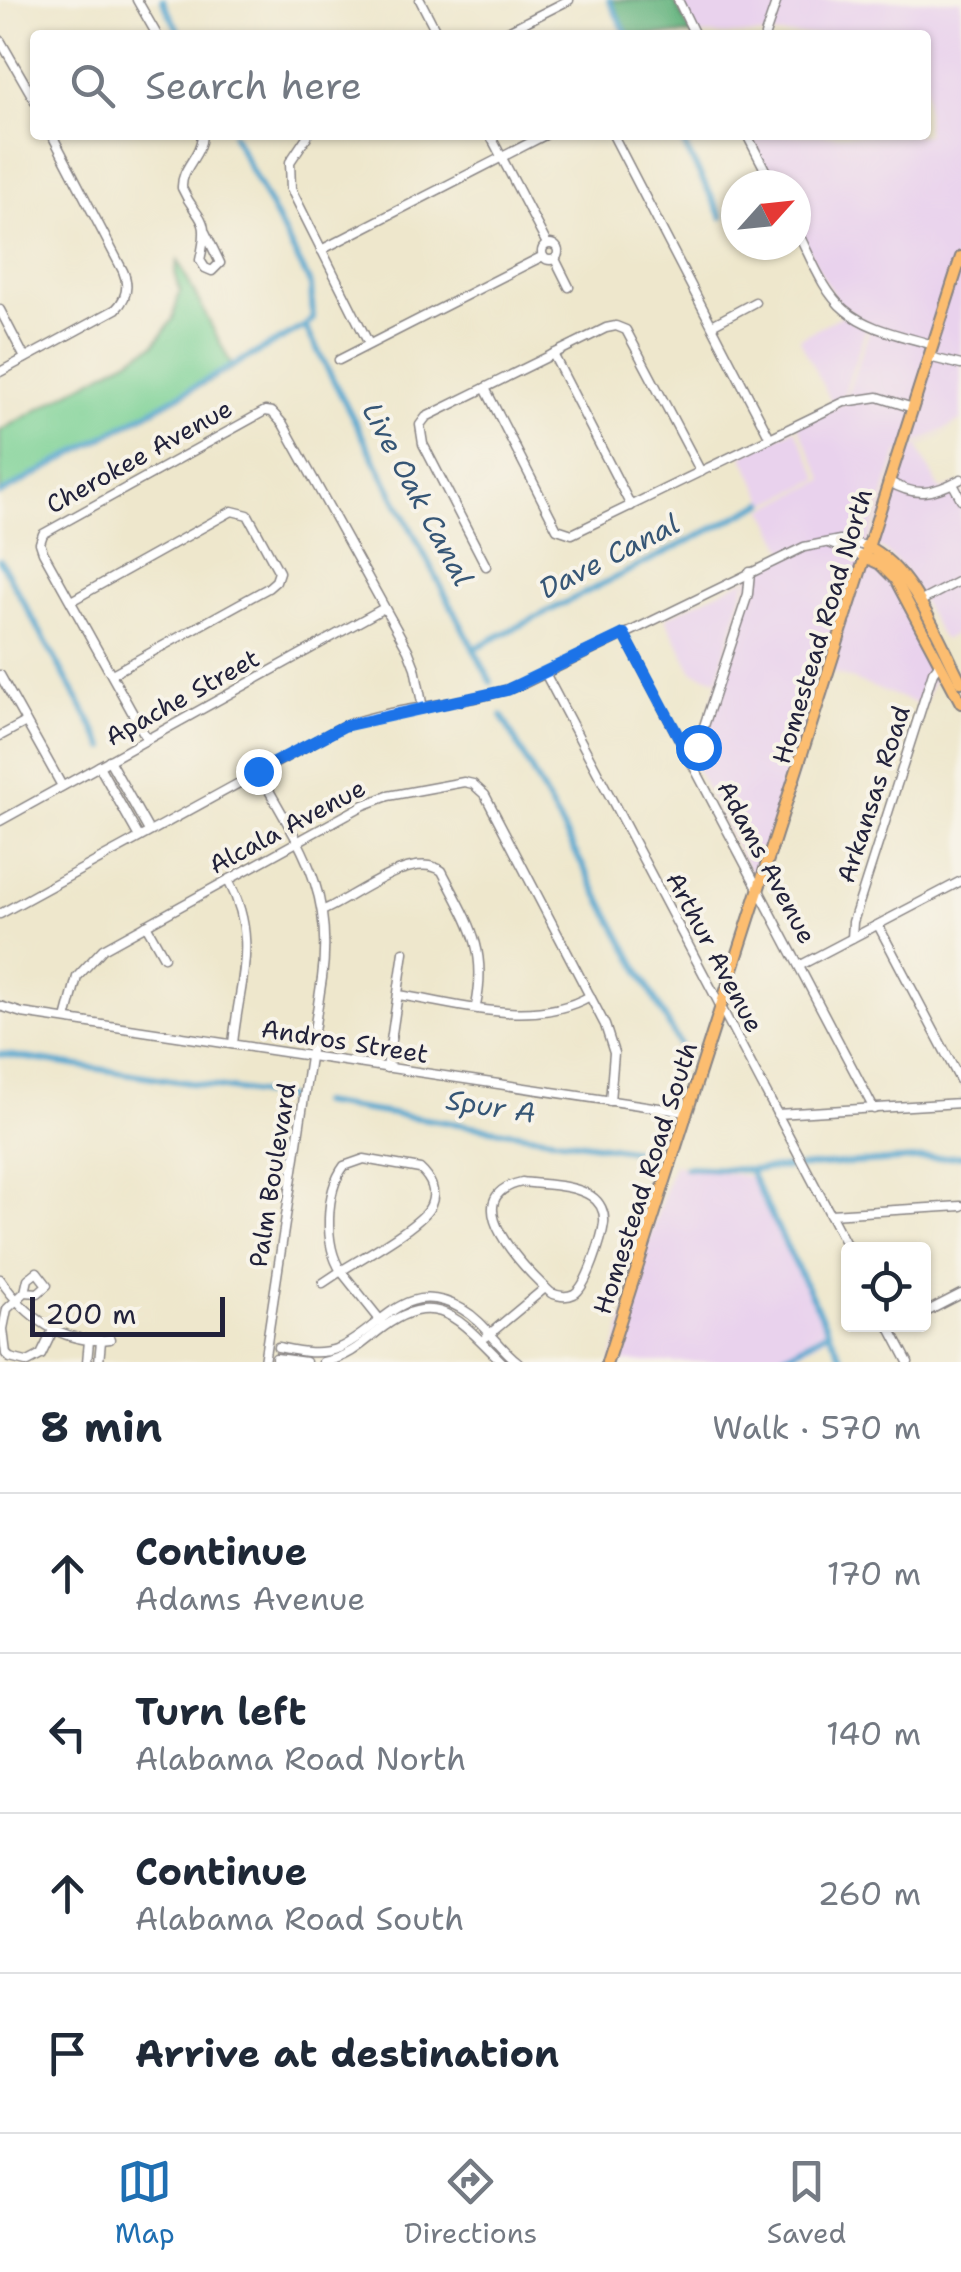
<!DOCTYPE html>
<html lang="en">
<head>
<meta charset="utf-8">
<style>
  :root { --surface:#fff; --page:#f6f6f7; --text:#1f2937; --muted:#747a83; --line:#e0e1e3; --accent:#1f6fb2 }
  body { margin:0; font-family:"Shantell Sans",sans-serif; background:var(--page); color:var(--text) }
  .controls { position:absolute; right:30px; bottom:30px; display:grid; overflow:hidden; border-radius:10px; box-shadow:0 2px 8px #0004 }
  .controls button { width:90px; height:90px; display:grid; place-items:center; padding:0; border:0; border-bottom:2px solid var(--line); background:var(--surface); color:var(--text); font:50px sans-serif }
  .compass { position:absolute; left:721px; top:170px; width:90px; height:90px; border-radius:50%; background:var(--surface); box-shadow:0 2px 8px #0004; rotate:63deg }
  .scale { position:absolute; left:30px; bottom:25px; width:195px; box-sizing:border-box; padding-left:10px; border:5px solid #22223b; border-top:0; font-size:28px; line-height:35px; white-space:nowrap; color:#22223b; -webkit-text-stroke:8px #f7f3e8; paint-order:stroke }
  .stop { position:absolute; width:30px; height:30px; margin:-22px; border:8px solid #1a73e8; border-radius:50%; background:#fff }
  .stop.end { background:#1a73e8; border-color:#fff; box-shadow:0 2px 10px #0008 }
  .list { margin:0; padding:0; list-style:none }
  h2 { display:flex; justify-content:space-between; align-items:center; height:130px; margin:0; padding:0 40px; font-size:42px }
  h2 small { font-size:32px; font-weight:400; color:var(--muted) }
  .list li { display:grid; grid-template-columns:65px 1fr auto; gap:30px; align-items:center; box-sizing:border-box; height:160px; padding:0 40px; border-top:2px solid var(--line) }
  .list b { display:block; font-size:38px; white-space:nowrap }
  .list p { margin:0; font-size:32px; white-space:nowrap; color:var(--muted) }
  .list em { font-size:32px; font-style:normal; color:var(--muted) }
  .icon { flex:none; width:55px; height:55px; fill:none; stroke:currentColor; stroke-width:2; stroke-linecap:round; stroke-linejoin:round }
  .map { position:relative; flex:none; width:961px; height:1362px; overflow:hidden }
  .search { position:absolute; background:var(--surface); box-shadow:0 2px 8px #0004; left:30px; right:30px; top:30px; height:110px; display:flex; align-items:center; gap:25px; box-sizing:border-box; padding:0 35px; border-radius:10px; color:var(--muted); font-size:38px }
  .sheet { height:770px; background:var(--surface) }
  nav { display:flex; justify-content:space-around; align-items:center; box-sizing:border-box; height:140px; border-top:2px solid var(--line); background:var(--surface); font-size:28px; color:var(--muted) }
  nav a { display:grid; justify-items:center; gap:5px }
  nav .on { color:var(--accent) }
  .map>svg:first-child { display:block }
  .built { fill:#e9d2ed }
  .green { fill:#7bd195; stroke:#4e7a68; stroke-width:2.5 }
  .forest { fill:#64b37e; stroke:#436a5c; stroke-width:2.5 }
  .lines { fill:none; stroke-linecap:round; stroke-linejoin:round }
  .canal { stroke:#53a5ce; stroke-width:6 }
  .minor-casing { stroke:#888484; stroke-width:11 }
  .major-casing { stroke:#888484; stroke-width:14 }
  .minor { stroke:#fff; stroke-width:8 }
  .major { stroke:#fcbd6f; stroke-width:10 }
  .route { stroke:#1a73e8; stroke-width:12 }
  .labels { text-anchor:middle; stroke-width:8; stroke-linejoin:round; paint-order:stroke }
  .street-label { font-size:25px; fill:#22223b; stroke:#f7f3e8 }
  .water-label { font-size:28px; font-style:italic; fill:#365676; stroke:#f7f3e8 }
</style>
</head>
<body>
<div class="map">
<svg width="961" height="1362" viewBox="0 0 961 1362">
  <rect width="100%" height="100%" fill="#f7f3e8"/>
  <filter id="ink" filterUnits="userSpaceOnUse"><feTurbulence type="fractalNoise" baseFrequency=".01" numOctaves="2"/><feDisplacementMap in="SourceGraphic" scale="20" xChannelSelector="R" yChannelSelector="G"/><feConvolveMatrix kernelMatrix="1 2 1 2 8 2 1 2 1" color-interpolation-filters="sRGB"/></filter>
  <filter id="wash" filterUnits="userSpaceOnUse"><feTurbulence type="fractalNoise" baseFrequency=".0048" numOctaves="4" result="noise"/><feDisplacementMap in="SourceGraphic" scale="40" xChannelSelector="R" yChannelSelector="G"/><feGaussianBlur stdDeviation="2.25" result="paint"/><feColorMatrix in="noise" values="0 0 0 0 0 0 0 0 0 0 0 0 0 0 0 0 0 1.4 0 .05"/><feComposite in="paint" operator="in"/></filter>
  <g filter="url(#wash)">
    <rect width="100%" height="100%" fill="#eee7cc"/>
    <g class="built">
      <path d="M678,0H961V421L898,453L864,555L889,572L940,663L923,706L829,671L759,889L692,762L747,594L750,572L787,554L764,509L824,480L797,424L844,402L871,325L838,304L796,229V185H773L747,135H926V35H695Z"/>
      <path d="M844,314L867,326L842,400L832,404L799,338Z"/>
      <path d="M961,425L918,448L941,491L956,484L961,493V631L943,640L904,570L885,551L871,544L901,454Z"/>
      <path d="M795,428L820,479L767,504L742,455Z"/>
      <path d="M747,578L717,680L693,672L665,618Z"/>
      <path d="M673,1164L750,1177L828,1336L782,1362H611Z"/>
    </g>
    <path class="green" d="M178,261L233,368L0,496V431L154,345L173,319L180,290L175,272Z"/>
    <path class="forest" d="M611,0H674L692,35H629Z"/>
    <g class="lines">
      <g class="canal">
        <path d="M162,0L181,35"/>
        <path d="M609,0L627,35"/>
        <path d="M679,135L722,217"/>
        <path d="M305,326L491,682"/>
        <path d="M0,494L305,326L313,319L311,285L233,135"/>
        <path d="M0,560L105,748"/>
        <path d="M473,649L764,503"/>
        <path d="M502,716L686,1057"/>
        <path d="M0,1054L289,1098"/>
        <path d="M320,1103L636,1151L653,1160"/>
        <path d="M685,1167L749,1170L961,1156"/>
        <path d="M749,1170L844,1362"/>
        <path d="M773,1362L829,1331"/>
      </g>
    </g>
  </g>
  <g filter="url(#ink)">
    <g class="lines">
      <defs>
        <g id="minor">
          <path d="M137,0L157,35"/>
          <path d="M420,0L438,35"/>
          <path d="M678,0L695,35"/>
          <path d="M500,35L569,0"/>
          <path d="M765,35L777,0"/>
          <path d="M0,40L35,101"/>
          <path d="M202,135C201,157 181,167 182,188C198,224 211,212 200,260L205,268L212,271L220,263L205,232"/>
          <path d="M308,135L290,162L291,189L369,344"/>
          <path d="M490,135L547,244"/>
          <path d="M613,135L770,438"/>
          <path d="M747,135L773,185"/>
          <path d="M796,229C810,255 822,291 845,310C868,330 905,336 933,345"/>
          <circle cx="550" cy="252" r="8"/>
          <path d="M321,250L545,135"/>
          <path d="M555,259L569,287"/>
          <path d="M0,310L25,358"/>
          <path d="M712,325L755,302"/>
          <path d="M553,354L631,506"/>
          <path d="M929,357L961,365"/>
          <path d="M339,360L543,256"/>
          <path d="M0,372L116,309C127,298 129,285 123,271L52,135"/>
          <path d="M485,388L557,529L572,534L844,402L878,397L913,408"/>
          <path d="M888,481C916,498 933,494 961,479"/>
          <path d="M953,484L961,499"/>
          <path d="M829,543L863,556"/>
          <path d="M486,566L423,444L420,425L426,417L606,328L616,326L626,330L701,472"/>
          <path d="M71,601L232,511L248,515L279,572L276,581L268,588L112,674"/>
          <path d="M919,602L961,580"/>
          <path d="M624,634L874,1109"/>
          <path d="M545,673L849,1250"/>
          <path d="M0,675L62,786"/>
          <path d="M0,736L26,722"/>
          <path d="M147,739L43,552L40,543L43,534L265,411L272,412L283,424L408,650L415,668L423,708"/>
          <path d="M109,760L149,831"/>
          <path d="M692,762L748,594L750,572"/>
          <path d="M99,766L139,837"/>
          <path d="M258,771C299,845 334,889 322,978L264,1362"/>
          <path d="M0,821L384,608"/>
          <path d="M228,880C260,940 239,981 233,1044"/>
          <path d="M324,910C353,898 412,849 442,871C468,922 488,947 476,1006"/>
          <path d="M0,914L343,726C402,705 465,706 523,684L804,547L840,540L866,546"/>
          <path d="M146,925L164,957"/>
          <path d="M878,925L961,1082"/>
          <path d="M852,938L853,922L933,672L940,663"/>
          <path d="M799,966L961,881"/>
          <path d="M398,995C460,1004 532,1029 590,996"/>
          <path d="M0,1006L22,1013L686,1112"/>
          <path d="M66,1019L77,977L103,949L364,805L388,796L464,782L473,784L485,795L605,1025L614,1053L610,1101"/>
          <path d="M387,1068L404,952"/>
          <path d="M777,1114L961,1103"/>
          <path d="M364,1159L420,1169C430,1178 437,1191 431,1205C423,1225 361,1258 341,1271C324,1245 325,1192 344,1166Z"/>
          <path d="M522,1182C543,1185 573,1184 591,1196C600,1202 605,1212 604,1223C602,1238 587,1287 574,1294C566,1298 558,1296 551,1293C525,1269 453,1197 522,1182Z"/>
          <path d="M830,1214L961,1206"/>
          <path d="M37,1272L47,1285L38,1293L25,1292L28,1279Z"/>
          <path d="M0,1279C25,1316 64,1346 110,1339"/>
          <path d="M323,1283L341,1271L381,1321"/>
          <path d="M25,1292L7,1309L3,1329L6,1354L10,1358L26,1362"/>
          <path d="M924,1313L961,1294"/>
          <path d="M888,1324L908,1362"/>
          <path d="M486,1337L545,1288"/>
          <path d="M278,1347C298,1351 318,1356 339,1348C381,1330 404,1276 462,1309C485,1322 497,1346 518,1362"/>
          <path d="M276,1358L306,1362"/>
          <path d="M28,1362L41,1355L53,1330"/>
          <path d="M87,1362L89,1341"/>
          <path d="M99,1362L101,1341"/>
          <path d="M323,1362C346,1358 360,1346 377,1332C436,1284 461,1322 502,1362"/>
        </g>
        <g id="major">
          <path d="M866,546C913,568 938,638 961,682"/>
          <path d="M863,556L880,564L895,579L961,703"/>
          <path d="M607,1362L961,257"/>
        </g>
      </defs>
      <use href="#minor" class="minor-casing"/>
      <use href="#major" class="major-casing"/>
      <use href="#minor" class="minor"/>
      <use href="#major" class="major"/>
    </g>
  </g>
  <g class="lines" filter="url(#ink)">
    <path class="route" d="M258,771L344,726L507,690L624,634L692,762L698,747"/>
  </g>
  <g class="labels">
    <g class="street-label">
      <text transform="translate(139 456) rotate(-29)" y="9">Cherokee Avenue</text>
      <text transform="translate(822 626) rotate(-73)" y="9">Homestead Road North</text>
      <text transform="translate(182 697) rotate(-29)" y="9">Apache Street</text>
      <text transform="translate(873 794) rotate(-72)" y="9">Arkansas Road</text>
      <text transform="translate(287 826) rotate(-28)" y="9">Alcala Avenue</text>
      <text transform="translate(767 862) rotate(62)" y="9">Adams Avenue</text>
      <text transform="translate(715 952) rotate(62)" y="9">Arthur Avenue</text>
      <text transform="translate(345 1041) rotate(9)" y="9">Andros Street</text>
      <text transform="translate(272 1175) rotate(-81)" y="9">Palm Boulevard</text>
      <text transform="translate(645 1178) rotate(-72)" y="9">Homestead Road South</text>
    </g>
    <g class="water-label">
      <text transform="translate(418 494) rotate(62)" y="10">Live Oak Canal</text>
      <text transform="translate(609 556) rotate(-27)" y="10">Dave Canal</text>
      <text transform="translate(491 1106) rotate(9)" y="10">Spur A</text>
    </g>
  </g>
</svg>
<div class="controls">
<button><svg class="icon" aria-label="locate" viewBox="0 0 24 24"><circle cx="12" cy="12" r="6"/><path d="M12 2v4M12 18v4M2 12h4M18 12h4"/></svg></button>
</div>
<svg class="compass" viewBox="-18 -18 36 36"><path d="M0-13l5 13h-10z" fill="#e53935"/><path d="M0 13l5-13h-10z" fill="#747a83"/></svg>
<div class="scale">200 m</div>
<div class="stop" style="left:698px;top:747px"></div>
<div class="stop end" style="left:258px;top:771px"></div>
<div class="search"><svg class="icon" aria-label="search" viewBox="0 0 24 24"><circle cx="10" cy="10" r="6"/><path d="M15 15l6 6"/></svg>Search here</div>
</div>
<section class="sheet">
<h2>8 min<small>Walk · 570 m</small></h2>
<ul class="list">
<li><svg class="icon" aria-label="ahead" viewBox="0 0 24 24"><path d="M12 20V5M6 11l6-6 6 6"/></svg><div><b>Continue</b><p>Adams Avenue</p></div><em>170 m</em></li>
<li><svg class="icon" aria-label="left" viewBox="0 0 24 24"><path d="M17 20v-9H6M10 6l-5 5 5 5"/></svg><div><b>Turn left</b><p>Alabama Road North</p></div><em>140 m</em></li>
<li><svg class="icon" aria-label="ahead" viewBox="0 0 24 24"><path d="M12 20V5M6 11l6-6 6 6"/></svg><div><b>Continue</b><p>Alabama Road South</p></div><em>260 m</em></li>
<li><svg class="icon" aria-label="arrive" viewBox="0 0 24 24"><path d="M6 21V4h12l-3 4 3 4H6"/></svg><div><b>Arrive at destination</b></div></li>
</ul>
</section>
<nav>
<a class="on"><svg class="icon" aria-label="map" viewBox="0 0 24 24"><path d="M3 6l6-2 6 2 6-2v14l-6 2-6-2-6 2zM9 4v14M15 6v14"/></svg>Map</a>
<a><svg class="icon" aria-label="directions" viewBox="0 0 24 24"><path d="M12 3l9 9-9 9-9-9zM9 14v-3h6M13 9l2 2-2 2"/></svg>Directions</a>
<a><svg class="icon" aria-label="saved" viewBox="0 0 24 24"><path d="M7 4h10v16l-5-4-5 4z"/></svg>Saved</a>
</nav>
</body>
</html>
